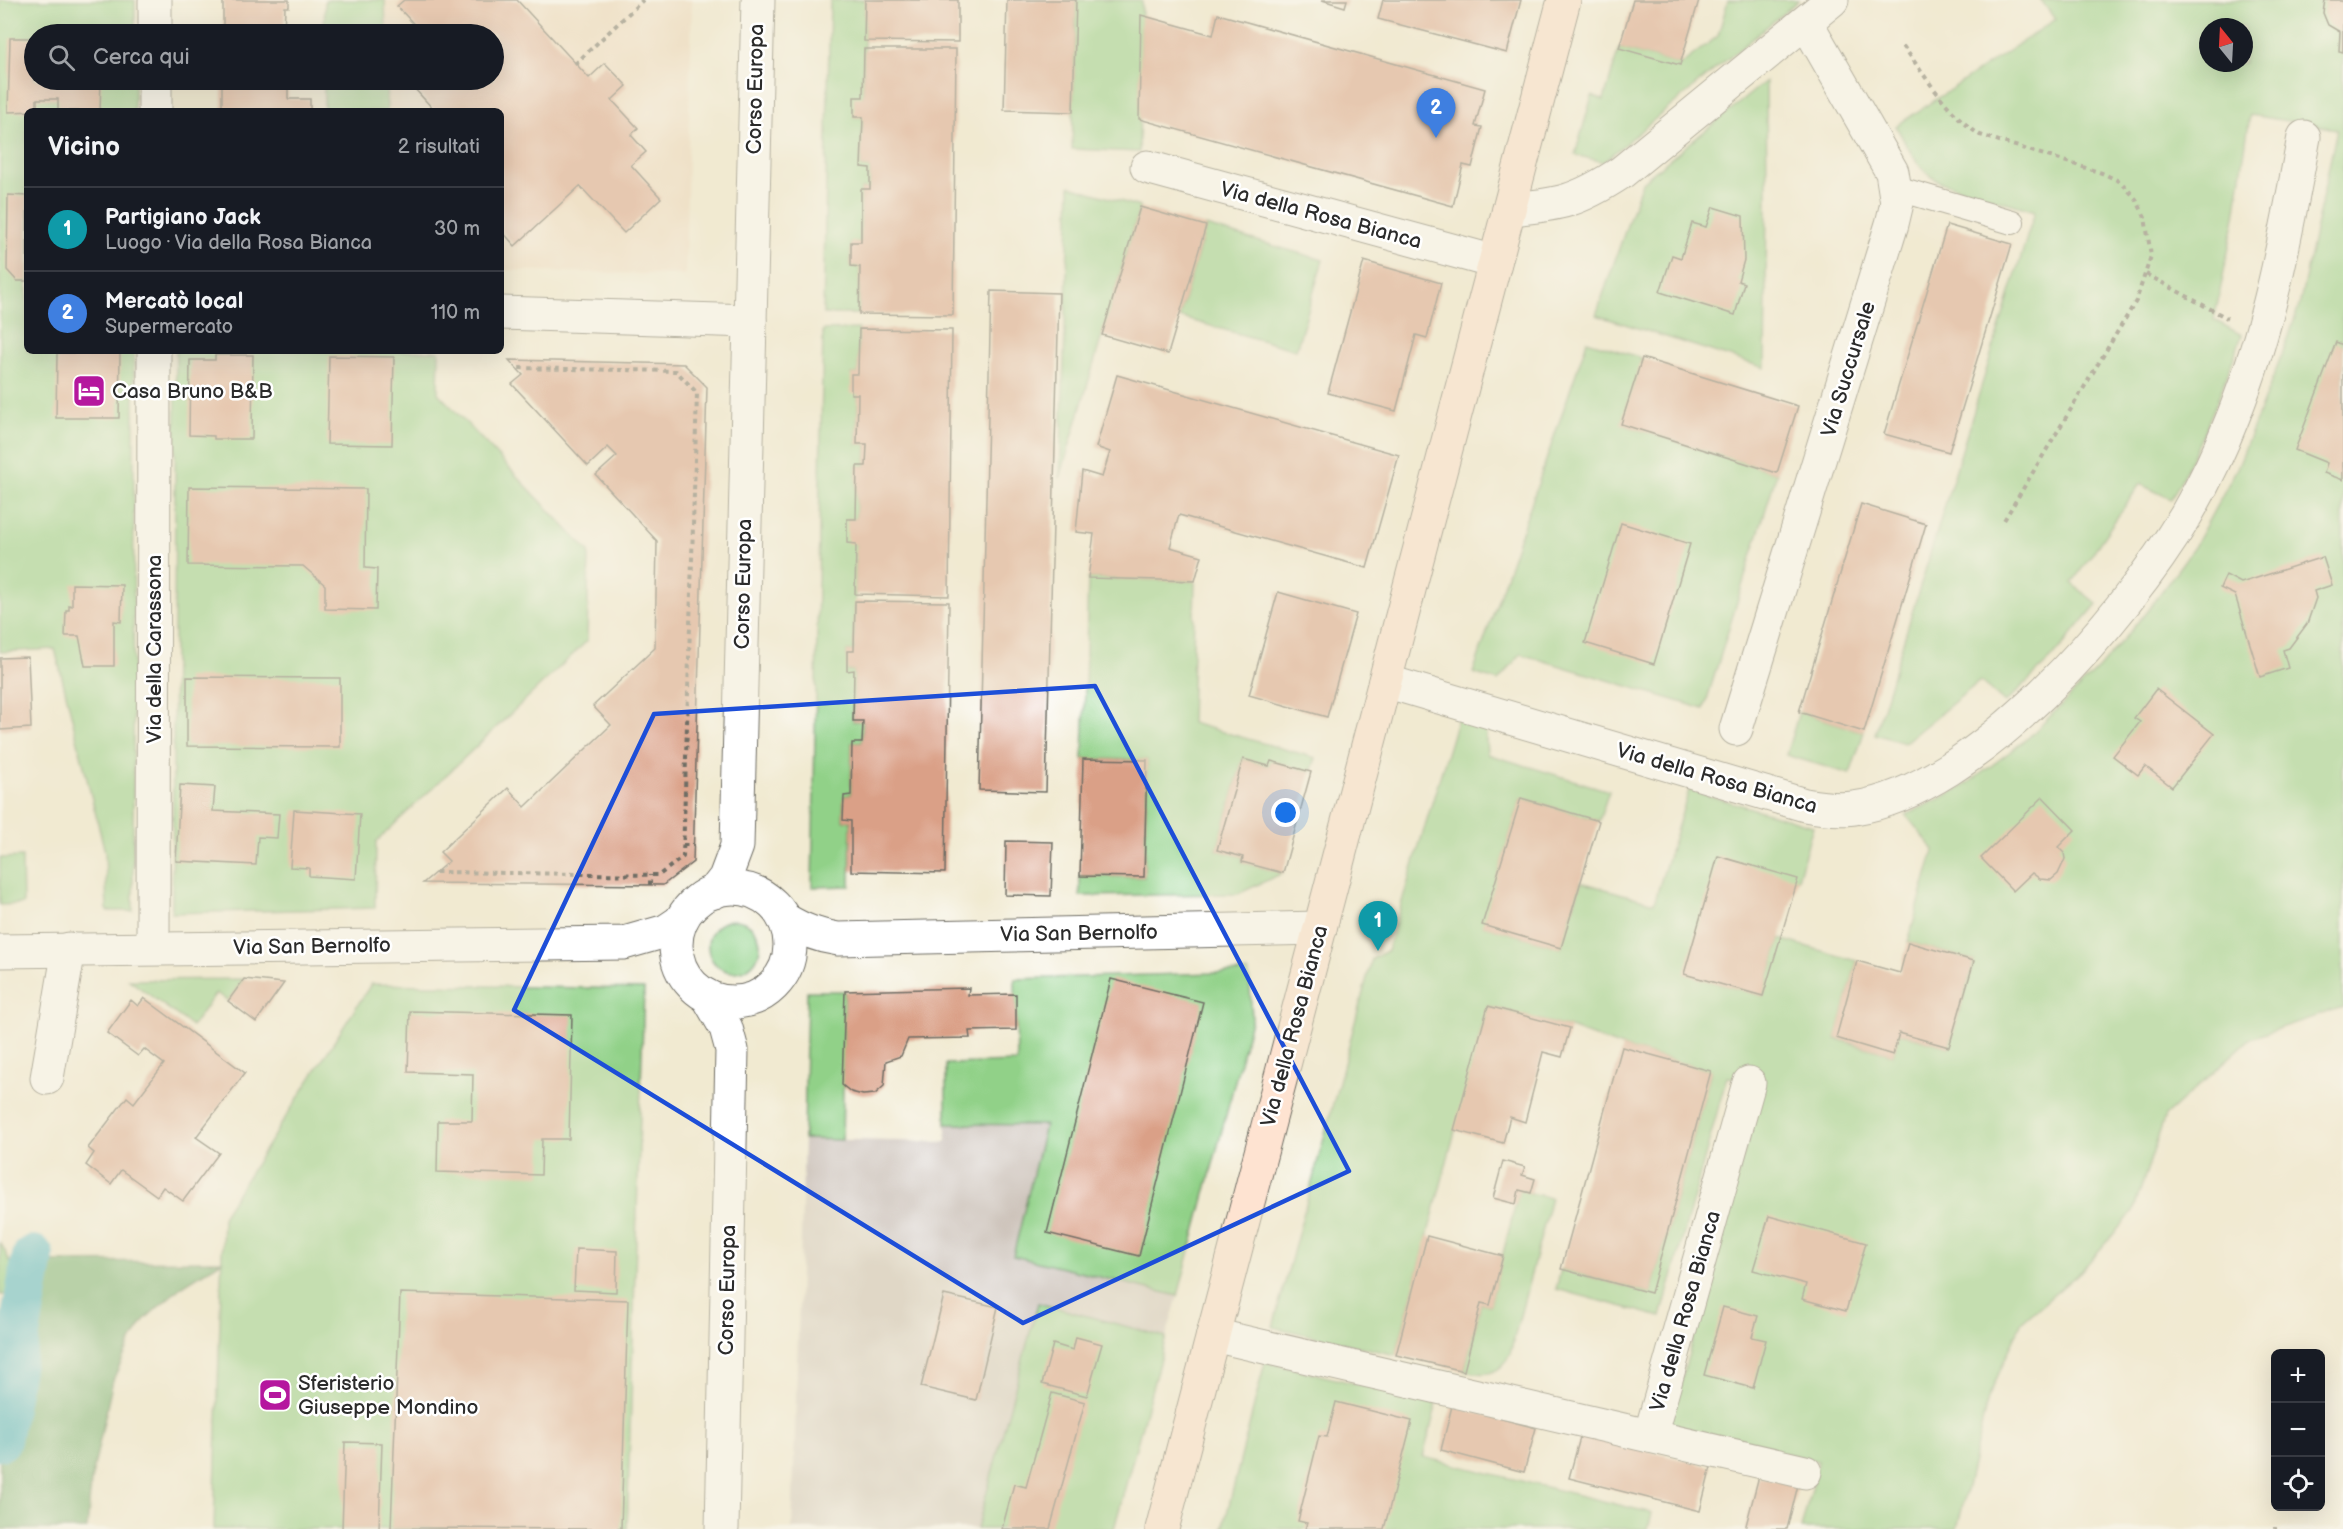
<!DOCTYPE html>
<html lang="it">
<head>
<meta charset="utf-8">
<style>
  :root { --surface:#171b24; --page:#242831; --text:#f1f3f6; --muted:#9ea1a6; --line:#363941; --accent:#1a73e8 }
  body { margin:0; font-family:"Balsamiq Sans",sans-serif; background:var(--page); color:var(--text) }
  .controls { position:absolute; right:18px; bottom:18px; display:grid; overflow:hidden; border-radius:9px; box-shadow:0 6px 24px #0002 }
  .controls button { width:54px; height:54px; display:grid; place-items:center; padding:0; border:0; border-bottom:2px solid var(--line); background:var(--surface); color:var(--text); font:30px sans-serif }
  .compass { position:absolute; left:2199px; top:18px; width:54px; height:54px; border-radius:50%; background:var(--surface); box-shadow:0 6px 24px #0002; rotate:342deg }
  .you { position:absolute; left:1286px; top:813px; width:21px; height:21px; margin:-15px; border:4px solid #fff; border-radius:50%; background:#1a73e8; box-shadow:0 0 0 9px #1a73e833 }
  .badge { display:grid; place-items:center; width:39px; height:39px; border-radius:50%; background:var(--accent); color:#fff; font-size:20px; font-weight:700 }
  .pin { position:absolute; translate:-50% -50px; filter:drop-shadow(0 2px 3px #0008) }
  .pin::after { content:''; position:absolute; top:32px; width:21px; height:18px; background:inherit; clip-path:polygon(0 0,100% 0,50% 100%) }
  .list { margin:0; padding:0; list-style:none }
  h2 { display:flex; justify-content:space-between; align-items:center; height:78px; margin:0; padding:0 24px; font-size:26px }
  h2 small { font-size:20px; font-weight:400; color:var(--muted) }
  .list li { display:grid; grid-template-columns:39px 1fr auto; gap:18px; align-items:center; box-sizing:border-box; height:84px; padding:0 24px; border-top:2px solid var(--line) }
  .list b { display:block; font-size:22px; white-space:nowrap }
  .list p { margin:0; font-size:20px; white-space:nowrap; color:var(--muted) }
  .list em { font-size:20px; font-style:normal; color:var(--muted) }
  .icon { flex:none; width:33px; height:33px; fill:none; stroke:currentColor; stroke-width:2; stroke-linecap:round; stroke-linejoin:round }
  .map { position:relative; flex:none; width:2343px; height:1529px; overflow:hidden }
  .search { position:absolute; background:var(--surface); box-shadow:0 6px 24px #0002; left:24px; top:24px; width:480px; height:66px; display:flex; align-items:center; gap:15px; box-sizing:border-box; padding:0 21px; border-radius:33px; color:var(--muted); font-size:22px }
  .panel { position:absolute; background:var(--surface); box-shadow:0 6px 24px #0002; left:24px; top:108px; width:480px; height:246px; border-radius:9px }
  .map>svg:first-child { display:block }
  .built { fill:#eed7bb }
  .industrial { fill:#ccc2b9 }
  .green { fill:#91d188; stroke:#5e7e5a; stroke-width:1.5; fill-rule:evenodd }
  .forest { fill:#74b374; stroke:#506f50; stroke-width:1.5 }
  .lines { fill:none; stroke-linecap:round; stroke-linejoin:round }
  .canal { stroke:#4fb9cb; stroke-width:42 }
  .building { fill:#daa087 }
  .service-casing { stroke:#706e65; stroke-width:26 }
  .minor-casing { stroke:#706e65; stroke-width:35 }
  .tertiary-casing { stroke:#706e65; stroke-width:35 }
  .secondary-casing { stroke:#706e65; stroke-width:35 }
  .path { stroke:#706e65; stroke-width:4; stroke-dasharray:4.5 4.5; stroke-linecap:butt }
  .service { stroke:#fff; stroke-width:24 }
  .minor { stroke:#fff; stroke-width:33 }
  .tertiary { stroke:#fff; stroke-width:33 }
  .secondary { stroke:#fee3d1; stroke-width:33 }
  .marked { fill:none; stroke:#1d4ed8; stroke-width:4.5; stroke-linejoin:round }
  .labels { text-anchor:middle; stroke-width:5; stroke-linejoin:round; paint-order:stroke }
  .street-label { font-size:21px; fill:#2b2b2b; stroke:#fff }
  .poi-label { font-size:21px; fill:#2b2b2b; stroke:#fff; text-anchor:start }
</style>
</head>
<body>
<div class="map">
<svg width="2343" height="1529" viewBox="0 0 2343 1529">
  <rect width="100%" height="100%" fill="#fff"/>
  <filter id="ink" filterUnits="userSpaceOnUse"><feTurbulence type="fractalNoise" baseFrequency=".0167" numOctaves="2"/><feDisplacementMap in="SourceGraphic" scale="12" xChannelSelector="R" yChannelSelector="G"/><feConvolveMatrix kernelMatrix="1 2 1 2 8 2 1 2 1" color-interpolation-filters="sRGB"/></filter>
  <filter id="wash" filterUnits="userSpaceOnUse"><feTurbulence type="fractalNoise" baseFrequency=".008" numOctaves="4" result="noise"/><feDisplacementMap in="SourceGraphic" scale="24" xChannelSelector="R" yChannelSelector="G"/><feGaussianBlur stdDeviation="1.35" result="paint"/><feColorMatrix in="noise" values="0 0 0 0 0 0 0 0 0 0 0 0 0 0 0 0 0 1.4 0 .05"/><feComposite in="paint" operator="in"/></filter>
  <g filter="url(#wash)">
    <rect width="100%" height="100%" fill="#f1ead1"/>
    <path class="built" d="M385,0H692L685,275L501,270V111H387L386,80H494V34H386Z"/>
    <path class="industrial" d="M946,1124H1045L1014,1256L1178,1296L1166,1337L1038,1303L977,1529H792L804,1139L946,1142Z"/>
    <g class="green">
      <path d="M0,0H135V34H34V80H135L134,111H27V351H134L133,911H107L105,852L55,649L0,652Z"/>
      <path d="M325,0H385L386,34H324Z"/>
      <path d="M830,0H865L863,97L854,117H863L861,167L870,168V189H861V242L851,243V266L860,267L859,314H823Z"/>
      <path d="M1076,0H1142L1139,152L1072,149Z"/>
      <path d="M1728,0H1799L1603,162L1575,155L1592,96L1604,100L1619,48L1680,65L1718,36Z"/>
      <path d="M2040,0H2343V1007L2251,1038L2165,1116L2133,1212L2080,1272L2021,1323L1988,1398L1957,1529H1801L1818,1461L1669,1425L1762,1088L1727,1076L1661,1317L1556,1289L1561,1269L1651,1293L1711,1071L1622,1047L1570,1028L1488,1006L1396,1355L1273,1327L1372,959L1387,951L1459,714L1485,722L1487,754L1609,791L1599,821L1521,798L1483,925L1561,948L1581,882L1654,903L1689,790L1813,826L1798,879L1685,974L1763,996L1780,939L1857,961L1836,1039L1893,1055L1899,1033L1949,1047L1974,961L1908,942L1934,850L1906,815L1963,787L2028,738L2099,668L2148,610L2194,547L2238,466L2289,336L2300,302L2337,129L2250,115L2235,217L2214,320L2242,335C2222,392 2200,446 2171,499L2140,484L2072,583L2097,604L2052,658L2005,703L1980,681L1904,743L1875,734L2035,211L1940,182C1918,170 1908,148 1896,126L2056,19ZM2208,27H2244V63H2208Z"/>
      <path d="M324,80H386L387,111H324Z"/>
      <path d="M1766,81L1767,197L1765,368L1596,315L1642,182Z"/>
      <path d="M1070,186L1140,207L1060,478Z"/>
      <path d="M1206,226L1323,260L1296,350L1179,317Z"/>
      <path d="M859,329L858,374H851L858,394L857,444H867L866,466H857L856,519H847L856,544L854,651H847L848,671L854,670L853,721H863L862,743H852L851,795L844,796L843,820L851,821L850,886L812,887L823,330Z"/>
      <path d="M1587,341L1642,358L1622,424L1777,473L1704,709L1521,654L1498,681L1473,673Z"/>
      <path d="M176,351H439L438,393L589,552L587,641L376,842L375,908L172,913Z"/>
      <path d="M1088,578L1195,581L1191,723L1316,758L1311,772L1271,761L1269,766L1243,759L1217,850L1243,857L1242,862L1283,873L1238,894L1080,896V876L1144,877L1147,760L1083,759Z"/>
      <path d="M1799,712L1864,732L1850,774L1786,755Z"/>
      <path d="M22,857L23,904L0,905V858Z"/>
      <circle cx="734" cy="946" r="26"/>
      <path d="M1249,972L1252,1017L1178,1296L1013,1256L1045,1125L946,1124V1064L1017,1062L1015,979Z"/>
      <path d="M244,979L228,1001L216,993L192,1026L129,980Z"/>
      <path d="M371,984L644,989L627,1529H214L223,1215Z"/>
      <path d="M807,991H845L842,1140L804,1139Z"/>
      <path d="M1519,1190L1551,1198L1510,1354C1501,1375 1485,1376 1464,1371L1481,1303L1490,1305Z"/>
      <path d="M0,1241L10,1262H19L11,1294L0,1295Z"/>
      <path d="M1038,1303L1166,1337L1114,1529H977Z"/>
      <path d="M1265,1362L1437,1403L1423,1457L1652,1513L1648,1529H1223Z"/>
    </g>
    <path class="forest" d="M222,1261L181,1287L164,1302L144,1320L130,1343L113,1380L91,1481L87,1529H0V1337L19,1262Z"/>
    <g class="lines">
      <path class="canal" d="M0,1440L33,1256"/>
    </g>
    <g id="blocks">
      <g class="building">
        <path d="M223,0H289V7H285L284,34H223Z"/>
        <path d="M404,0H517L589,78L605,63L627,86L612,100L638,128L631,135L646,152L631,165L661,198L624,233L580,186L515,246L501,230V111H435L414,88L423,80H494V34H423L397,6Z"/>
        <path d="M865,0H958V42L864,41Z"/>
        <path d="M1007,0H1076L1073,112L1004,110Z"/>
        <path d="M1322,0H1347L1345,7Z"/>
        <path d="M1383,0H1521L1507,53L1378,19Z"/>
        <path d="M1633,0H1699L1680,65L1619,48Z"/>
        <path d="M2325,0H2343V52L2339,51L2340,32L2328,25L2323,13Z"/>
        <path d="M1218,14L1485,89L1475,126L1482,127L1472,167L1463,165L1453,206L1139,119L1141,15L1213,35Z"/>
        <path d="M10,38H34V80H101L100,111H58V99H37V111L8,112Z"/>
        <path d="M864,49H956L953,315L859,314L860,267L851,266V242H861V189H870V168L861,167L863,117H854V97H863Z"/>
        <path d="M222,80H288V99H310V111L222,110Z"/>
        <path d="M8,195L27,196V281H17L7,270Z"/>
        <path d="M1140,207L1206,226L1168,354L1102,335Z"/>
        <path d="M1713,207L1743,216L1744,260L1738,281L1744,283L1735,315L1660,292L1672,255L1681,258L1692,223L1706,227Z"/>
        <path d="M1947,225L2012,244L1949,452L1884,434Z"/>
        <path d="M1364,261L1441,283L1427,338L1416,335L1396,411L1328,393Z"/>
        <path d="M991,291L1059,293L1046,792L979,790Z"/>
        <path d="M859,329L952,330L949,596L855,594L856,544L847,543V519H856L857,466H866L867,444H857L858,394H851V374H858Z"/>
        <path d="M2336,342L2343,345V480L2324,473L2327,463L2295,450Z"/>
        <path d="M57,353H120L119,418H56Z"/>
        <path d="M215,355H253L252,439H214V436L189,435L190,360H215Z"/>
        <path d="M329,356L394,357L392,445L327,444Z"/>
        <path d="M1642,358L1798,406L1777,473L1621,424Z"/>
        <path d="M509,360L684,364L707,387L693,862L663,885L423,883L449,861L440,852L508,788L525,807L611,725L593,706L655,648L657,541L596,475L617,456L608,447L588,466L512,384L523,375Z"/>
        <path d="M1117,375L1399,455L1367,568L1179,515L1170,547L1202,556L1195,581L1088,578L1094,534L1076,532L1082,471L1102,477L1110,452L1096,447Z"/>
        <path d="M189,487L366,489L365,568L377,569L376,610L325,609V585L303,566L188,565Z"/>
        <path d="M1861,504L1926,524L1864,732L1799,712Z"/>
        <path d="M1621,523L1690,544L1654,664L1585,643Z"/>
        <path d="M2323,557L2332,585L2314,591L2316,598L2307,624L2289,648L2283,650L2288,668L2260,677L2235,595L2220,588L2226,575L2241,583Z"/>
        <path d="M72,584L122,585L121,622L114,621V666H85L79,636H65L66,610H69V605L72,606Z"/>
        <path d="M1278,592L1356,614L1327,717L1249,695Z"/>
        <path d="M855,601L949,602L945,873L851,871V821L843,820L844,796L851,795L852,743H862L863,721H853L854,670L847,671V651H854Z"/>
        <path d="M28,657L31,728L0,730V658Z"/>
        <path d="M187,677L340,678V747L187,746Z"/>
        <path d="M2156,689L2214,734L2172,787L2145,766L2138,775L2113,756L2140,722L2134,718Z"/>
        <path d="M1083,759L1147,760L1144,877L1080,876Z"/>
        <path d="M1243,759L1269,766L1271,761L1311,772L1283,873L1242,862L1243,857L1217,850Z"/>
        <path d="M180,785L215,787L213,811L279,814L277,838L258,837L256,865L176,861Z"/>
        <path d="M2043,797L2075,830L2058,847L2064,853L2065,859L2058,874L2051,880L2040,879L2032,873L2013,891L1981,858Z"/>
        <path d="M1521,798L1599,821L1561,948L1482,925Z"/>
        <path d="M294,810L360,814L356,879L309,876V868L290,867Z"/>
        <path d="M1006,841L1053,842L1051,896L1005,895Z"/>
        <path d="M1718,856L1798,879L1763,996L1684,974Z"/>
        <path d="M1908,942L1974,961L1949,1047L1899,1033L1893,1055L1836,1038L1857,961L1900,973Z"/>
        <path d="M244,979L284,983L256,1022L228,1001Z"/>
        <path d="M1111,979L1203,1002L1139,1256L1047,1233Z"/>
        <path d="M969,988L968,995L1016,994V1030L969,1031L970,1038L908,1039L901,1056L886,1061L884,1086L875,1094L863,1095L851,1092L842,1085L845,991Z"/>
        <path d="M144,998L245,1073L196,1137L219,1153L183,1201L163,1187L157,1196L121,1170L111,1184L86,1165L94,1153L88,1148L127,1097L134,1103L164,1064L144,1049L138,1056L107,1033L131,1000L138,1006Z"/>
        <path d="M1488,1006L1570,1028L1562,1057L1543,1052L1525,1122L1510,1117L1503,1143L1454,1130Z"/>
        <path d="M410,1011L572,1015L569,1139H542L541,1175L437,1172L438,1121H472L473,1074L408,1072Z"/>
        <path d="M1622,1047L1711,1071L1651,1293L1561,1269Z"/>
        <path d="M1503,1161L1525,1167L1522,1175L1535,1179L1531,1193L1519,1190L1516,1204L1493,1198Z"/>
        <path d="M1769,1216L1866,1243L1846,1311L1802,1299L1806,1284L1753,1270Z"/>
        <path d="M1427,1236L1503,1256L1490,1305L1481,1303L1464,1371L1396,1355Z"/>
        <path d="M576,1249L617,1251L616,1292L574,1290Z"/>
        <path d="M400,1293L628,1300L621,1529L391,1528Z"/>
        <path d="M944,1295L998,1307L976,1400L921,1387Z"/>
        <path d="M1723,1307L1758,1316L1752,1337L1766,1340L1753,1388L1704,1375Z"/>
        <path d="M1076,1337L1102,1344L1087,1396L1042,1384L1053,1344L1073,1350Z"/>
        <path d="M1052,1393L1085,1402L1050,1529H1002L1014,1484L1026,1487Z"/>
        <path d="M1336,1402L1412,1421L1384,1529H1305L1307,1523L1298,1521L1319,1436L1327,1437Z"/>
        <path d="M1452,1406L1536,1428L1524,1472L1441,1450Z"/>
        <path d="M1581,1434L1711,1467L1700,1511L1569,1478Z"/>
        <path d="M345,1442L382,1443L379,1529H342Z"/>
        <path d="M1759,1476L1798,1485L1787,1529H1745Z"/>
      </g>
    </g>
  </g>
  <g filter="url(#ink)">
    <use href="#blocks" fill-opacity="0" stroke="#706e65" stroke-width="1.5"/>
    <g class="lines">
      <defs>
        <path id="service" d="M1896,188L2012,222"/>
        <g id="minor">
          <path d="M155,34V0"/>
          <path d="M155,111V80"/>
          <path d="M1147,167L1495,262"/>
          <path d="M1509,209C1560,205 1578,201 1622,172L1832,0"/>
          <path d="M501,313L750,321"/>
          <path d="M1385,681L1805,805C1821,808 1837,810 1854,808C1976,791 2126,616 2186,515C2204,484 2220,450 2233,417C2270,325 2286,234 2304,137"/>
          <path d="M1736,729L1892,224L1897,203L1892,172L1806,22"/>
          <path d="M153,948L154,351"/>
          <path d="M47,1078L69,949"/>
          <path d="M1213,1335L1805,1472"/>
          <path d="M1650,1436L1749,1083"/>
        </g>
        <g id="tertiary">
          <circle cx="733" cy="945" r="57"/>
          <path d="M714,892L725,878L737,846L758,0"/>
          <path d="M784,919C802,930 817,936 838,939L1320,928"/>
          <path d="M0,951L624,943L666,931L681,921"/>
          <path d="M708,997L726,1028L732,1050L722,1529"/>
        </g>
        <path id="secondary" d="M1162,1529L1564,0"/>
      </defs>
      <use href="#service" class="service-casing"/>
      <use href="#minor" class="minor-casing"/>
      <use href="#tertiary" class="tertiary-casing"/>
      <use href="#secondary" class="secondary-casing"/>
      <g class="path">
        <path d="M1903,46C1926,77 1948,114 1980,135L2102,173L2121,182L2136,199L2145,217L2151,256L2136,301L2003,522"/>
        <path d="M575,64L643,0"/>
        <path d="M2146,274L2227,318"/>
        <path d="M683,845H693"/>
        <path d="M436,872L659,875L683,857L697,393L676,371L516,368"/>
        <path d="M650,885V875"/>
        <path d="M2275,1529V1527"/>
      </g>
      <use href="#service" class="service"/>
      <use href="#minor" class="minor"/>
      <use href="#tertiary" class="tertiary"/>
      <use href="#secondary" class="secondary"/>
    </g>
  </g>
  <path d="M0 0H2343V1529H0ZM1095,686L1349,1171L1023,1323L514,1010L654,714Z" fill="#f1ead1" fill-opacity=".55" fill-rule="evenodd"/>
  <path class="marked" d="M1095,686L1349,1171L1023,1323L514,1010L654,714Z"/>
  <defs>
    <symbol id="hotel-square" viewBox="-11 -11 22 22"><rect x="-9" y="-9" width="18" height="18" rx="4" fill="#b5179e" stroke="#fff"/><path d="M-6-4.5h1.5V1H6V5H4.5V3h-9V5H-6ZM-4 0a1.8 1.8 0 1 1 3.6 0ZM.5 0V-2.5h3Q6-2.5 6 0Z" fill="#fff"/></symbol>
    <symbol id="stadium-square" viewBox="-11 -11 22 22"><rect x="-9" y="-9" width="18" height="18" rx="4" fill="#b5179e" stroke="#fff"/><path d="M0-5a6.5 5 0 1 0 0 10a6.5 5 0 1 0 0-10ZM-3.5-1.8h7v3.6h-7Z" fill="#fff"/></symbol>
  </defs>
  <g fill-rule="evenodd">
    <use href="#hotel-square" x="70" y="372" width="38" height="38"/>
    <use href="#stadium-square" x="256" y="1376" width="38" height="38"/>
  </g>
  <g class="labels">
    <g class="street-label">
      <text transform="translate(755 89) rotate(-89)" y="7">Corso Europa</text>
      <text transform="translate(1321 215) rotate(15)" y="7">Via della Rosa Bianca</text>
      <text transform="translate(1848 369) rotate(-73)" y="7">Via Succursale</text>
      <text transform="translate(743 584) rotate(-89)" y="7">Corso Europa</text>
      <text transform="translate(154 649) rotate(-90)" y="7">Via della Carassona</text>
      <text transform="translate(1717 778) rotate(16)" y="7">Via della Rosa Bianca</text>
      <text transform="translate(1079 933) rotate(-1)" y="7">Via San Bernolfo</text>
      <text transform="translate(312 946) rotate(-1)" y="7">Via San Bernolfo</text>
      <text transform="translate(1294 1026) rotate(-75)" y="7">Via della Rosa Bianca</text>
      <text transform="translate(727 1290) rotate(-89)" y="7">Corso Europa</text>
      <text transform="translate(1685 1311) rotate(-74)" y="7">Via della Rosa Bianca</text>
    </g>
    <g class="poi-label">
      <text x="112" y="398">Casa Bruno B&amp;B</text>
      <text x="298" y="1390">Sferisterio<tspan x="298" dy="24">Giuseppe Mondino</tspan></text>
    </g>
  </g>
</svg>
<div class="controls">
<button>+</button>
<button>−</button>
<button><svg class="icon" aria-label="locate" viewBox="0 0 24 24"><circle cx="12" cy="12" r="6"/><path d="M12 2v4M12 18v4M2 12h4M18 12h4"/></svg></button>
</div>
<svg class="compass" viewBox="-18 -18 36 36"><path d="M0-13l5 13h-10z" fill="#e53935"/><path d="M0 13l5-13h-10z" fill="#9ea1a6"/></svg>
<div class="you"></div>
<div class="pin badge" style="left:1378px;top:951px;background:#0f9aa8">1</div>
<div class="pin badge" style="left:1436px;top:138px;background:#3f7fe0">2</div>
<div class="search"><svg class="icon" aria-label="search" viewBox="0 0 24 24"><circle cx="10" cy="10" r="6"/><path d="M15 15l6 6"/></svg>Cerca qui</div>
<section class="panel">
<h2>Vicino<small>2 risultati</small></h2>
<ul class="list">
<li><span class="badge" style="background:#0f9aa8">1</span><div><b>Partigiano Jack</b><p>Luogo · Via della Rosa Bianca</p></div><em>30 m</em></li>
<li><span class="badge" style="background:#3f7fe0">2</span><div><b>Mercatò local</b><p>Supermercato</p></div><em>110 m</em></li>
</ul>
</section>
</div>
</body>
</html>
